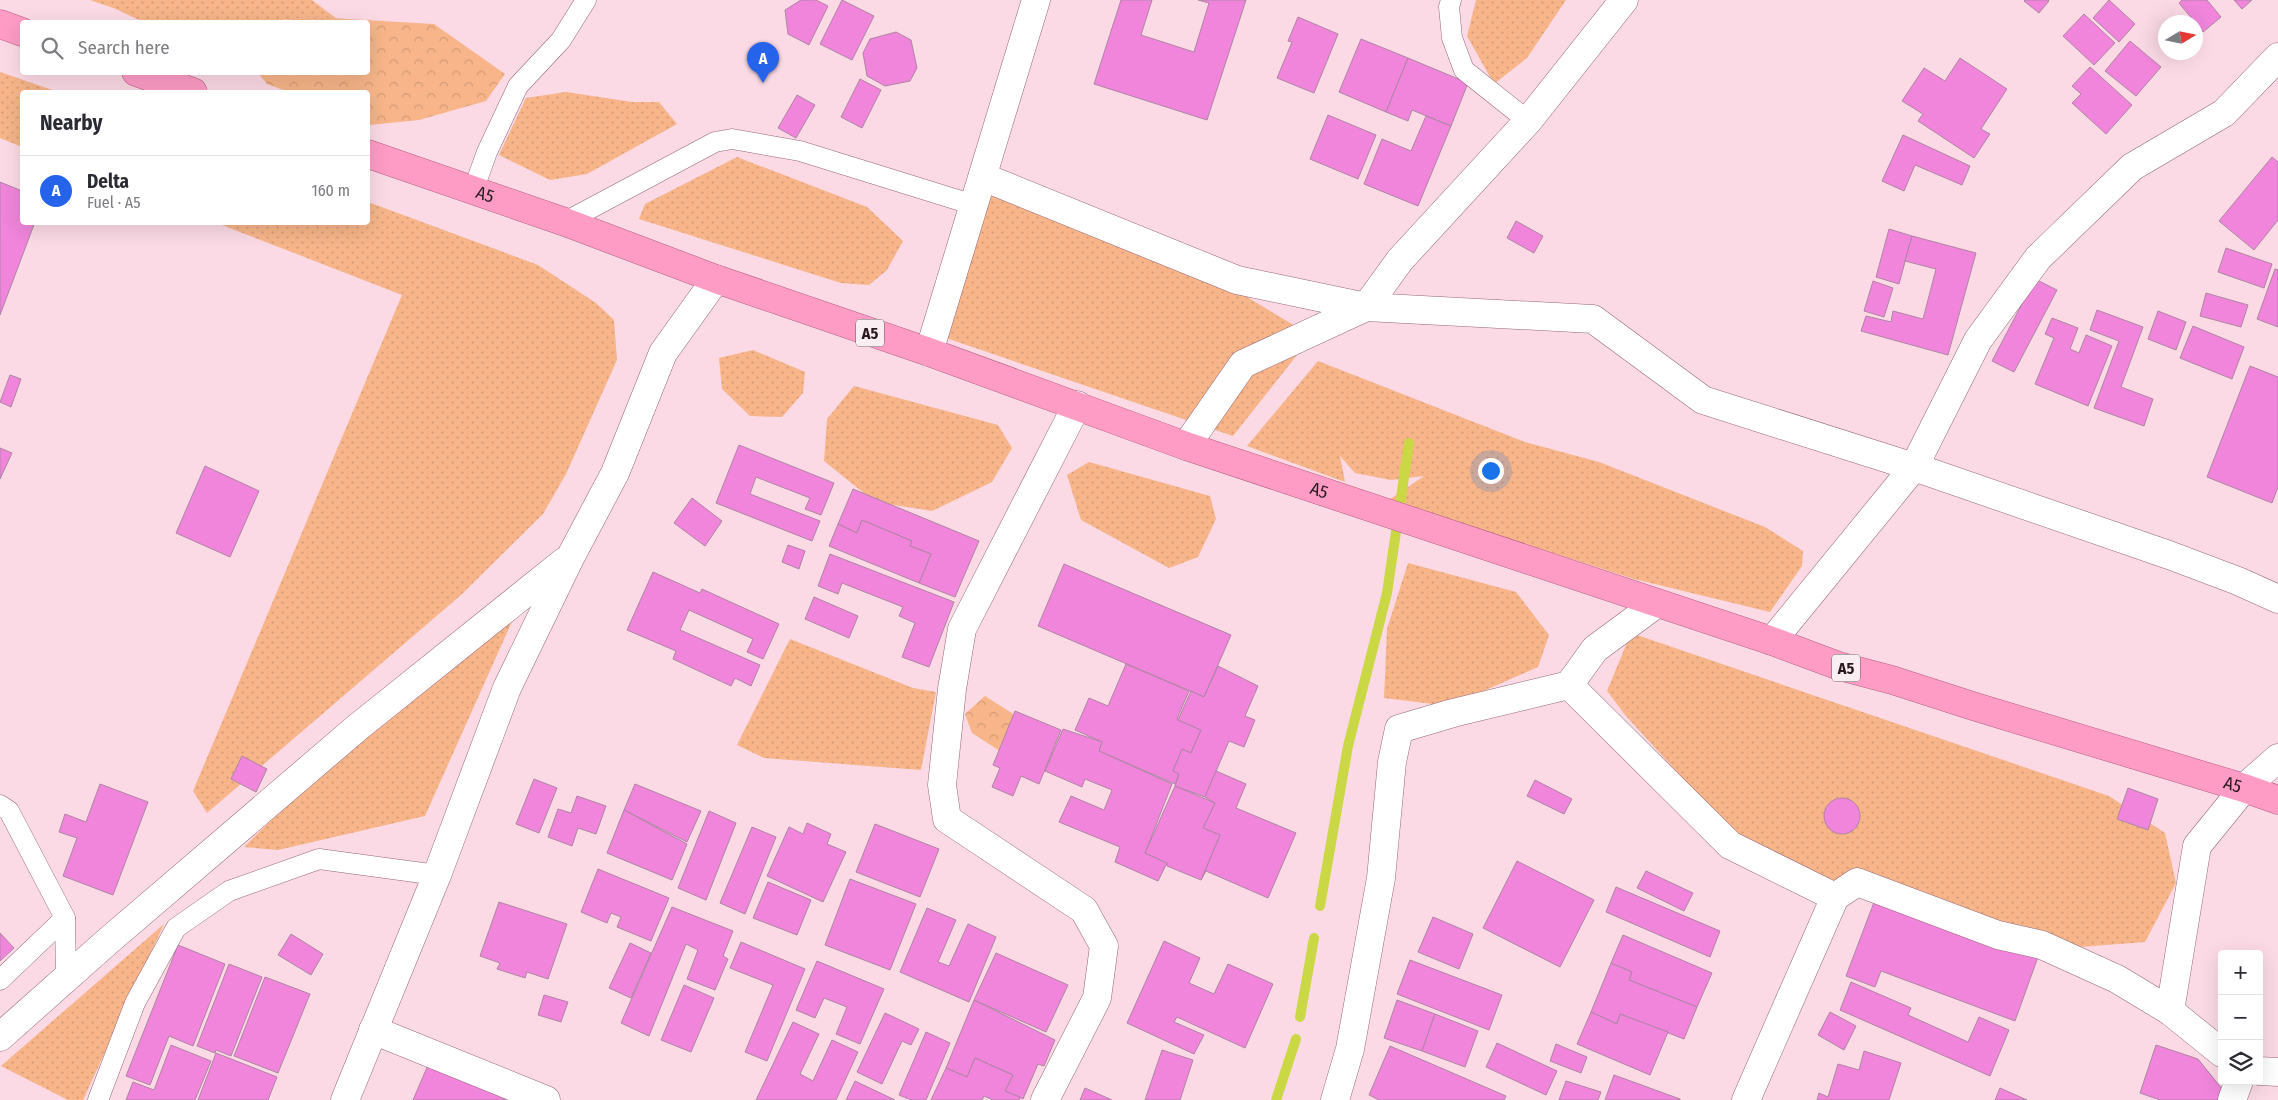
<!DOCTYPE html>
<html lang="en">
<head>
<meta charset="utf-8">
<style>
  :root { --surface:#fff; --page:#f2f2f3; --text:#2b2b33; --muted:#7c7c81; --line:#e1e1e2; --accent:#2563eb }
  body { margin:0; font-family:"Fira Sans Condensed",sans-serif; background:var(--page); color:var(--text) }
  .controls { position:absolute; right:15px; bottom:15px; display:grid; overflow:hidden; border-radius:5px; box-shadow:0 5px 20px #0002 }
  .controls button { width:45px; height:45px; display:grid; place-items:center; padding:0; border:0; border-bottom:1px solid var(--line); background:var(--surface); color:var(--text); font:25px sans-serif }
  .compass { position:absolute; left:2158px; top:15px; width:45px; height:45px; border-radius:50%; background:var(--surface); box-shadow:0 5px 20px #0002; rotate:80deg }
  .you { position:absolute; left:1490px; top:470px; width:18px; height:18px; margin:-12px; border:4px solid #fff; border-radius:50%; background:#1a73e8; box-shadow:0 0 0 8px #1a73e833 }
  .badge { display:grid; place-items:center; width:32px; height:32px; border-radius:50%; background:var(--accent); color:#fff; font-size:16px; font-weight:700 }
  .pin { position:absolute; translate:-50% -41px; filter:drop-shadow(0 1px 2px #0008) }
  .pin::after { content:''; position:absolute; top:26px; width:18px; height:15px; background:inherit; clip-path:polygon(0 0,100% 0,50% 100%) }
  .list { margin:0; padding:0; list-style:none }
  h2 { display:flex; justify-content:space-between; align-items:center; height:65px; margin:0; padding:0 20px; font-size:21px }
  h2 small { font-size:16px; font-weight:400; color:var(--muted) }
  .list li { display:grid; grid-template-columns:32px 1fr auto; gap:15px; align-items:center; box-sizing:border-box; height:70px; padding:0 20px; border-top:1px solid var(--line) }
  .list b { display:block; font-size:19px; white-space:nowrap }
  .list p { margin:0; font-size:16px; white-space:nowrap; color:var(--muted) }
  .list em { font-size:16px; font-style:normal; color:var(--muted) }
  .icon { flex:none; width:28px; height:28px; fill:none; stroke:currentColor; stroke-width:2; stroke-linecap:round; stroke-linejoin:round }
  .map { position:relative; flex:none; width:2278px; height:1100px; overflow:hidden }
  .search { position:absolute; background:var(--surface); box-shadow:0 5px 20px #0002; left:20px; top:20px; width:350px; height:55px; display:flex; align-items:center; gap:12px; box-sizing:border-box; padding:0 18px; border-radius:5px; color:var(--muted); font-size:19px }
  .panel { position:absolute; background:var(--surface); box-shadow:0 5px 20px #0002; left:20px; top:90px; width:350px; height:135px; border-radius:5px }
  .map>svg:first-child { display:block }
  .grass { fill:url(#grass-dots) }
  .forest { fill:url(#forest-crowns) }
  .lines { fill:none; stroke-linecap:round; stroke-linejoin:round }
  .stream { stroke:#c9d844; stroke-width:10 }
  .building { fill:#f085db; stroke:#ad85a3 }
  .service-casing { stroke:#956678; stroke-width:21 }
  .minor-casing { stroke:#956678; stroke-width:29 }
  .trunk-casing { stroke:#b45e82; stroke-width:29 }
  .service { stroke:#fff; stroke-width:20 }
  .minor { stroke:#fff; stroke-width:28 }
  .trunk { stroke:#fe9cc6; stroke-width:28 }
  .labels { text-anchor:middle; stroke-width:4; stroke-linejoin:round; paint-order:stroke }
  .shield { fill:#f9eef2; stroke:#68585e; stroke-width:1 }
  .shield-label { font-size:16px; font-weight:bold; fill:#2a181f }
  .street-label { font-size:18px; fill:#2a181f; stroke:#f9eef2 }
</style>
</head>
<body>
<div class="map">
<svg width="2278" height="1100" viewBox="0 0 2278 1100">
  <defs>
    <pattern id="grass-dots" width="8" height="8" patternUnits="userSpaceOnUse" patternTransform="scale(1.25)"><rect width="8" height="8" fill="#f7b589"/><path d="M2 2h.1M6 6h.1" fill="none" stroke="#d49b76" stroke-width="1.8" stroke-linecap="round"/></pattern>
    <pattern id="forest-crowns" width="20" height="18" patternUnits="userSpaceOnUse" patternTransform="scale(1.25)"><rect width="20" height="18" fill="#f7b589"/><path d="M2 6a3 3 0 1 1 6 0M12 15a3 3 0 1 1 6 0" fill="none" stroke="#d49b76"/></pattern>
  </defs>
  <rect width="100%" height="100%" fill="#fbdae5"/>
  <g class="grass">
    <path d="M90,0H312L337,19L313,17L262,22H143L116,9Z"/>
    <path d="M1476,0H1566L1527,58L1494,84L1467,36Z"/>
    <path d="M0,72L58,92H22V147L0,138Z"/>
    <path d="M566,92L632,102H659L677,124L587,174L550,180L499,155L526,98Z"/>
    <path d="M737,157L867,207L903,241L887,270L869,285L841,283L639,219L645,204Z"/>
    <path d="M991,190L1235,290L1312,336L1233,436L946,338Z"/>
    <path d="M368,202L538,265L596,303L614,320L617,360L566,474L543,514L461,595L207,813L193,791L402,295L217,223L368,222Z"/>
    <path d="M753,350L805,372L803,393L782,417L750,416L722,389L719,358Z"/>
    <path d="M1318,361L1525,442L1599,462L1765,527L1803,551L1802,566L1770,612L1634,579L1389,500L1424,476L1391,480L1355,473L1340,456L1345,482L1247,446Z"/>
    <path d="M854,386L998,425L1012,448L992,482L932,511L875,502L824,461L827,419Z"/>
    <path d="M1089,462L1210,496L1216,519L1198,557L1169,568L1081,520L1067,475Z"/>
    <path d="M1408,563L1516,592L1549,635L1538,667L1449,706L1384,698L1387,629Z"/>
    <path d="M527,588L425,816L278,850L244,847L329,763Z"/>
    <path d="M1631,633L2109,796L2165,833L2176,883L2145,942L2080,947L1825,883L1741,842L1626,716L1607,691Z"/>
    <path d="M790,639L913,688L936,692L921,770L764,758L737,745Z"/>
    <path d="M164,924L83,1100H68L1,1066Z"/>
  </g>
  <g class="forest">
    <path d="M313,17L434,24L505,74L486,101L419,120L369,125L368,92H289L267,84L258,73L368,72V22H262Z"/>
    <path d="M985,696L1034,727L1056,756L1051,771L1034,773L972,733L965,714Z"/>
  </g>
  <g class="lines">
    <g class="stream">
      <path d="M1320,906L1348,746L1387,593L1409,443"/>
      <path d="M1300,1017L1314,938"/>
      <path d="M1276,1100L1296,1039"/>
    </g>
  </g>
  <g class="building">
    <path d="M801,0H816L828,6L809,45L788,34L785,10Z"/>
    <path d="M842,0L874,16L852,60L820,44Z"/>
    <path d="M1121,0H1152L1141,35L1194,52L1209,3L1198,0H1246L1207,120L1094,84Z"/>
    <path d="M2025,0H2048L2049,1L2039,13L2024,1Z"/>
    <path d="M2109,0L2135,24L2119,42L2093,18Z"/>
    <path d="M2182,0H2207L2221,17L2203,32L2179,3Z"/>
    <path d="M2234,0H2252L2242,9Z"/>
    <path d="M2084,14L2115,43L2094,65L2063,36Z"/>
    <path d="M1298,17L1338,34L1314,93L1277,78L1292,42L1288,41Z"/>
    <path d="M896,32L911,40L917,68L910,81L885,86L867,76L863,53L870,39Z"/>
    <path d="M1361,39L1408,58L1386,112L1339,92Z"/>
    <path d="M2130,41L2161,67L2136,96L2105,71Z"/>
    <path d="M1408,58L1468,83L1451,126L1412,110L1408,121L1386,112Z"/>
    <path d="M1960,58L2007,89L1981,129L1990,134L1974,158L1918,121L1923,114L1902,101L1924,68L1945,81Z"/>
    <path d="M2090,67L2132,105L2106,134L2072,103L2081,94L2072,86Z"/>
    <path d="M860,79L881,90L862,128L841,117Z"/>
    <path d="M797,95L815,105L796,138L778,128Z"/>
    <path d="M1328,115L1376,135L1358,179L1310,159Z"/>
    <path d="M1426,116L1451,126L1418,206L1364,184L1382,139L1411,151Z"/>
    <path d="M1903,135L1970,166L1962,185L1915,165L1904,191L1882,181Z"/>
    <path d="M2272,157L2278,162V220L2254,250L2219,221Z"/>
    <path d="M0,182L22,191V222H35L0,315Z"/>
    <path d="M1516,221L1543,236L1534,253L1507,238Z"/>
    <path d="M1889,229L1912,236L1899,284L1876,277Z"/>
    <path d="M1912,236L1976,253L1948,355L1861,331L1866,316L1891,322L1893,311L1923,319L1936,269L1905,261Z"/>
    <path d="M2226,248L2272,264L2264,288L2218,272Z"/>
    <path d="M2275,269L2278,270V327L2257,319Z"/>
    <path d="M2035,279L2057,290L2014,372L1992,361Z"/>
    <path d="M1873,281L1893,288L1884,317L1864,311Z"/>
    <path d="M2206,293L2248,305L2241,327L2200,316Z"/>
    <path d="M2097,310L2143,327L2121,387L2153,399L2144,426L2094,408L2119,341L2090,330Z"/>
    <path d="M2158,311L2186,322L2176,350L2148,339Z"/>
    <path d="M2052,318L2078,328L2070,349L2079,353L2086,335L2112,346L2088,406L2035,384L2054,338L2045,334Z"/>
    <path d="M2193,326L2244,347L2232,379L2180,358Z"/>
    <path d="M2250,366L2278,377V487L2272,503L2207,477Z"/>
    <path d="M10,375L21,379L11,407L0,402Z"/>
    <path d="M739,445L834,483L821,515L805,509L810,498L756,477L750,494L820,521L812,541L716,503Z"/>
    <path d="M0,448L12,453L0,479Z"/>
    <path d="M205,466L259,491L230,557L176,533Z"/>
    <path d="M853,489L979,541L955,597L919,583L931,554L910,546L912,541L862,520L857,533L838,524Z"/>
    <path d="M692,498L722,521L705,546L674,523Z"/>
    <path d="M862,520L912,541L910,546L931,554L919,583L829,546L838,524L857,533Z"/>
    <path d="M788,545L805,551L799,569L782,562Z"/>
    <path d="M830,554L954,602L929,667L902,657L915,623L899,616L903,607L842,583L838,594L818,586Z"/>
    <path d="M1064,564L1231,635L1204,697L1038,626Z"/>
    <path d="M653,572L700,593L702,589L779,624L763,659L747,652L753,639L689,610L680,630L760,665L751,686L735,678L731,686L673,659L676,651L627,630Z"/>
    <path d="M814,597L858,616L849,638L805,619Z"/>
    <path d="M1126,664L1189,691L1177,719L1201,730L1191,753L1182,749L1173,771L1179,774L1175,784L1099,751L1102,742L1075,730L1089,698L1108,706Z"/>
    <path d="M1218,666L1258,686L1245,716L1255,720L1244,747L1229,741L1205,797L1175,786L1179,774L1173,771L1182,749L1191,753L1201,730L1178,720L1191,691L1204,697Z"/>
    <path d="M1015,711L1061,730L1039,784L1021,776L1013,796L992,787L1000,768L993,765Z"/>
    <path d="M1063,729L1102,742L1099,751L1172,784L1145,853L1167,863L1158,881L1115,862L1120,847L1059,822L1071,796L1104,810L1112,790L1085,779L1082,787L1045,771Z"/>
    <path d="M242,756L267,769L256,792L231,779Z"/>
    <path d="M1216,771L1246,784L1236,808L1296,833L1268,898L1206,871L1201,880L1220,835L1203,828L1215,803L1205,797Z"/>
    <path d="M534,779L557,788L539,833L516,824Z"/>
    <path d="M1535,780L1572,799L1564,814L1527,796Z"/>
    <path d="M100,784L148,802L113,895L63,876L77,838L59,832L65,814L86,822Z"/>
    <path d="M635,784L701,811L687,842L624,810Z"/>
    <path d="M1175,786L1215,803L1203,828L1220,835L1201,880L1167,866V863L1145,853Z"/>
    <path d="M2128,788L2158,799L2148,830L2117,819Z"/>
    <path d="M577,796L606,806L596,834L578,828L572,846L548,837L558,809L571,813Z"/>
    <circle cx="1842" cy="816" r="18"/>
    <path d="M624,810L687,844L672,880L607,853Z"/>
    <path d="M709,811L736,823L706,900L678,888Z"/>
    <path d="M807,823L831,834L827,844L846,852L823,902L767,876L789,827L803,834Z"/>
    <path d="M875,824L939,849L920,897L856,872Z"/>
    <path d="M752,827L776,837L745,914L720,903Z"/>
    <path d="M1517,861L1594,900L1560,967L1483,928Z"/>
    <path d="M598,869L669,898L651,941L617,927L621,917L611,913L607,923L581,912Z"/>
    <path d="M1646,871L1693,893L1684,911L1637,888Z"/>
    <path d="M850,879L916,904L890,970L825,945Z"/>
    <path d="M768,882L811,900L797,935L753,918Z"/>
    <path d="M1616,887L1720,931L1710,957L1606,912Z"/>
    <path d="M1876,897L2038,957L2015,1021L1881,971L1875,987L1846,976Z"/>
    <path d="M499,902L567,924L548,979L527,972L525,978L497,969L500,963L480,956Z"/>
    <path d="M672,907L733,931L723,956L728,959L715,990L687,979L698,950L686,944L649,1036L621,1023Z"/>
    <path d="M927,908L956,920L938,962L949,966L968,924L996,937L969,1002L900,972Z"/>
    <path d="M1433,917L1473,934L1459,969L1418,952Z"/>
    <path d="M0,933L14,948L0,961Z"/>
    <path d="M291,934L323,954L311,975L278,955Z"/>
    <path d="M1623,935L1712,973L1697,1007L1629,980L1632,972L1611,963Z"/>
    <path d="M1164,941L1200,958L1189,983L1214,994L1228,964L1273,984L1245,1048L1177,1017L1174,1022L1204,1035L1194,1054L1127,1023Z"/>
    <path d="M741,942L805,969L767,1061L745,1052L773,985L730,968Z"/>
    <path d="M630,943L651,953L631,998L609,988Z"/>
    <path d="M178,945L225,964L193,1046L169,1036L150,1085L126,1076Z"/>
    <path d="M996,953L1068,985L1046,1032L974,1000Z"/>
    <path d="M1410,960L1502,995L1489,1030L1397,994Z"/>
    <path d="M817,961L884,989L860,1044L836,1034L847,1007L824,998L815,1018L796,1010Z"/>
    <path d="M1611,963L1632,972L1629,980L1697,1007L1684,1039L1620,1014L1617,1024L1591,1012Z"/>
    <path d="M229,964L262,977L231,1056L216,1050L215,1053L197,1046Z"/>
    <path d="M265,977L310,994L278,1073L234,1056Z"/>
    <path d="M1851,982L1911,1008L1908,1015L1968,1042L1979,1017L2009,1030L1990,1076L1840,1010Z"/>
    <path d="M684,985L714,998L691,1052L661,1040Z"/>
    <path d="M544,995L568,1002L561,1022L538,1015Z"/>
    <path d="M974,1000L1055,1040L1044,1066L1038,1064L1023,1099L1005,1091L1013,1075L975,1058L967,1077L946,1068Z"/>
    <path d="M1397,1000L1435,1014L1422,1051L1384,1038Z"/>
    <path d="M1591,1012L1617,1024L1620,1014L1668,1032L1650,1075L1577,1044Z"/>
    <path d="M1830,1012L1856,1026L1844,1050L1818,1035Z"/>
    <path d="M885,1013L919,1029L911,1045L902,1041L882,1084L857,1072Z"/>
    <path d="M1435,1014L1478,1031L1465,1067L1422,1051Z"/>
    <path d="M793,1022L819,1034L800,1074L813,1081L832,1040L858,1052L836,1100H756Z"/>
    <path d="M926,1032L950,1043L926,1100H911L899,1095Z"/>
    <path d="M1497,1043L1557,1071L1546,1095L1486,1067Z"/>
    <path d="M1556,1044L1587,1057L1581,1073L1550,1061Z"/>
    <path d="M171,1045L211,1061L195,1100H126L133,1082L154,1090Z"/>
    <path d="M2156,1045L2198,1059L2227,1095L2225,1100H2160L2140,1093Z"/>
    <path d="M1390,1046L1506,1096L1504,1100H1379L1369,1095Z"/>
    <path d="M1162,1050L1193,1060L1180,1100H1145Z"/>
    <path d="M1864,1051L1901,1063L1889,1100H1817L1819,1093L1828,1097L1838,1064L1859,1070Z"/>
    <path d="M216,1053L277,1077L268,1100H198Z"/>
    <path d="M431,1058L528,1100H413Z"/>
    <path d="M975,1058L1013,1075L1005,1091L1020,1097L1019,1100H993L984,1096L982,1100H931L946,1068L967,1077Z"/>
    <path d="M1614,1075L1680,1099V1100H1605Z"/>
    <path d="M855,1081L895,1100H846Z"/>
    <path d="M1566,1081L1601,1092L1598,1100H1559Z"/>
    <path d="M1085,1088L1112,1100H1080Z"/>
    <path d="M2000,1088L2027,1100H1995Z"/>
  </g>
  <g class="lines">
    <defs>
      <g id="service">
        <path d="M1451,0L1449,7L1452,38L1464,70L1528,121"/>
        <path d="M473,191L487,152L518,86L561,40L586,0"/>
        <path d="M565,222L715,142L732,139L800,151L974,205"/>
        <path d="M0,805L9,811L65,918L66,978"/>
        <path d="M0,980L65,918"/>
        <path d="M98,1100L135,1003L176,928L229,891L319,859L437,875"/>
      </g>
      <g id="minor">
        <path d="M983,177L1237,280L1366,307L1593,319L1703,400L1914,467L2169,555L2238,581L2278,599"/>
        <path d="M929,352L1036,0"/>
        <path d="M1186,446L1243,364L1366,307L1400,260L1528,121L1624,0"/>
        <path d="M1656,604L1595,649L1569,685L1730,845L1835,897L1857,882L1998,935L2042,945L2117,979L2170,1011L2222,1053"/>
        <path d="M1772,641L1914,467L1978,340L2038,258L2132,167L2224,113L2278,57"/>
        <path d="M2170,1011L2197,846L2244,788L2278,758"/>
        <path d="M373,1030L546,1100"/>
        <path d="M0,1037L108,941L358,727L565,561"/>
        <path d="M2259,1071L2278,1072"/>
        <path d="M345,1100L437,875L507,688L571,556L615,473L663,353L716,279"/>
        <path d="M1045,1100L1097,998L1104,946L1084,910L947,819L942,785L952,689L962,629L1077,405"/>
        <path d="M1335,1100L1350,1049L1381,878L1392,762L1399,729L1453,713L1569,685"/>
        <path d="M1746,1100L1835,897"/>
        <path d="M2232,1100L2239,1081"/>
      </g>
      <g id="trunk">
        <path d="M0,24L22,32"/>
        <path d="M136,72L193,92"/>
        <path id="s1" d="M368,154L565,222L716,279L929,352L1186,446L1772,641L1839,666L1892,680L1976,707L2244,788L2278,800"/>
      </g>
    </defs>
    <use href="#service" class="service-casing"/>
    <use href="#minor" class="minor-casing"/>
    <use href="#trunk" class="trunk-casing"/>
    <use href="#service" class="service"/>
    <use href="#minor" class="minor"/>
    <use href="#trunk" class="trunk"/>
  </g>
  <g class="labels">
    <g class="shield">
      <rect x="856" y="319.5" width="28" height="27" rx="4"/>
      <rect x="1832" y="654.5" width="28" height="27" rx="4"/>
    </g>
    <g class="shield-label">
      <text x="870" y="339">A5</text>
      <text x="1846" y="674">A5</text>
    </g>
    <g class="street-label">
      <text dy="6" stroke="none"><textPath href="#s1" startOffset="124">A5</textPath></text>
      <text dy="6" stroke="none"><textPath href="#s1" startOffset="1009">A5</textPath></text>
      <text dy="6" stroke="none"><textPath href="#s1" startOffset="1969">A5</textPath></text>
    </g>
  </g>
</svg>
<div class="controls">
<button>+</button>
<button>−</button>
<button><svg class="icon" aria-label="layers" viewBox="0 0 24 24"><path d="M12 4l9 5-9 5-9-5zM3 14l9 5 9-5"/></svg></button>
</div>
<svg class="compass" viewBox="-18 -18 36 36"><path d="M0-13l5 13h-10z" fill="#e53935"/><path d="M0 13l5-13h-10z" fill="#7c7c81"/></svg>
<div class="you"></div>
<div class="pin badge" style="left:763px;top:83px">A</div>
<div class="search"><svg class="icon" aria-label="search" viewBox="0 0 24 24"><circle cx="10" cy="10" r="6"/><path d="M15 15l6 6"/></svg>Search here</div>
<section class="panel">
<h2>Nearby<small></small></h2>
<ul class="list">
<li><span class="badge">A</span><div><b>Delta</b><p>Fuel · A5</p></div><em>160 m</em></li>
</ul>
</section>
</div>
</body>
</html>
